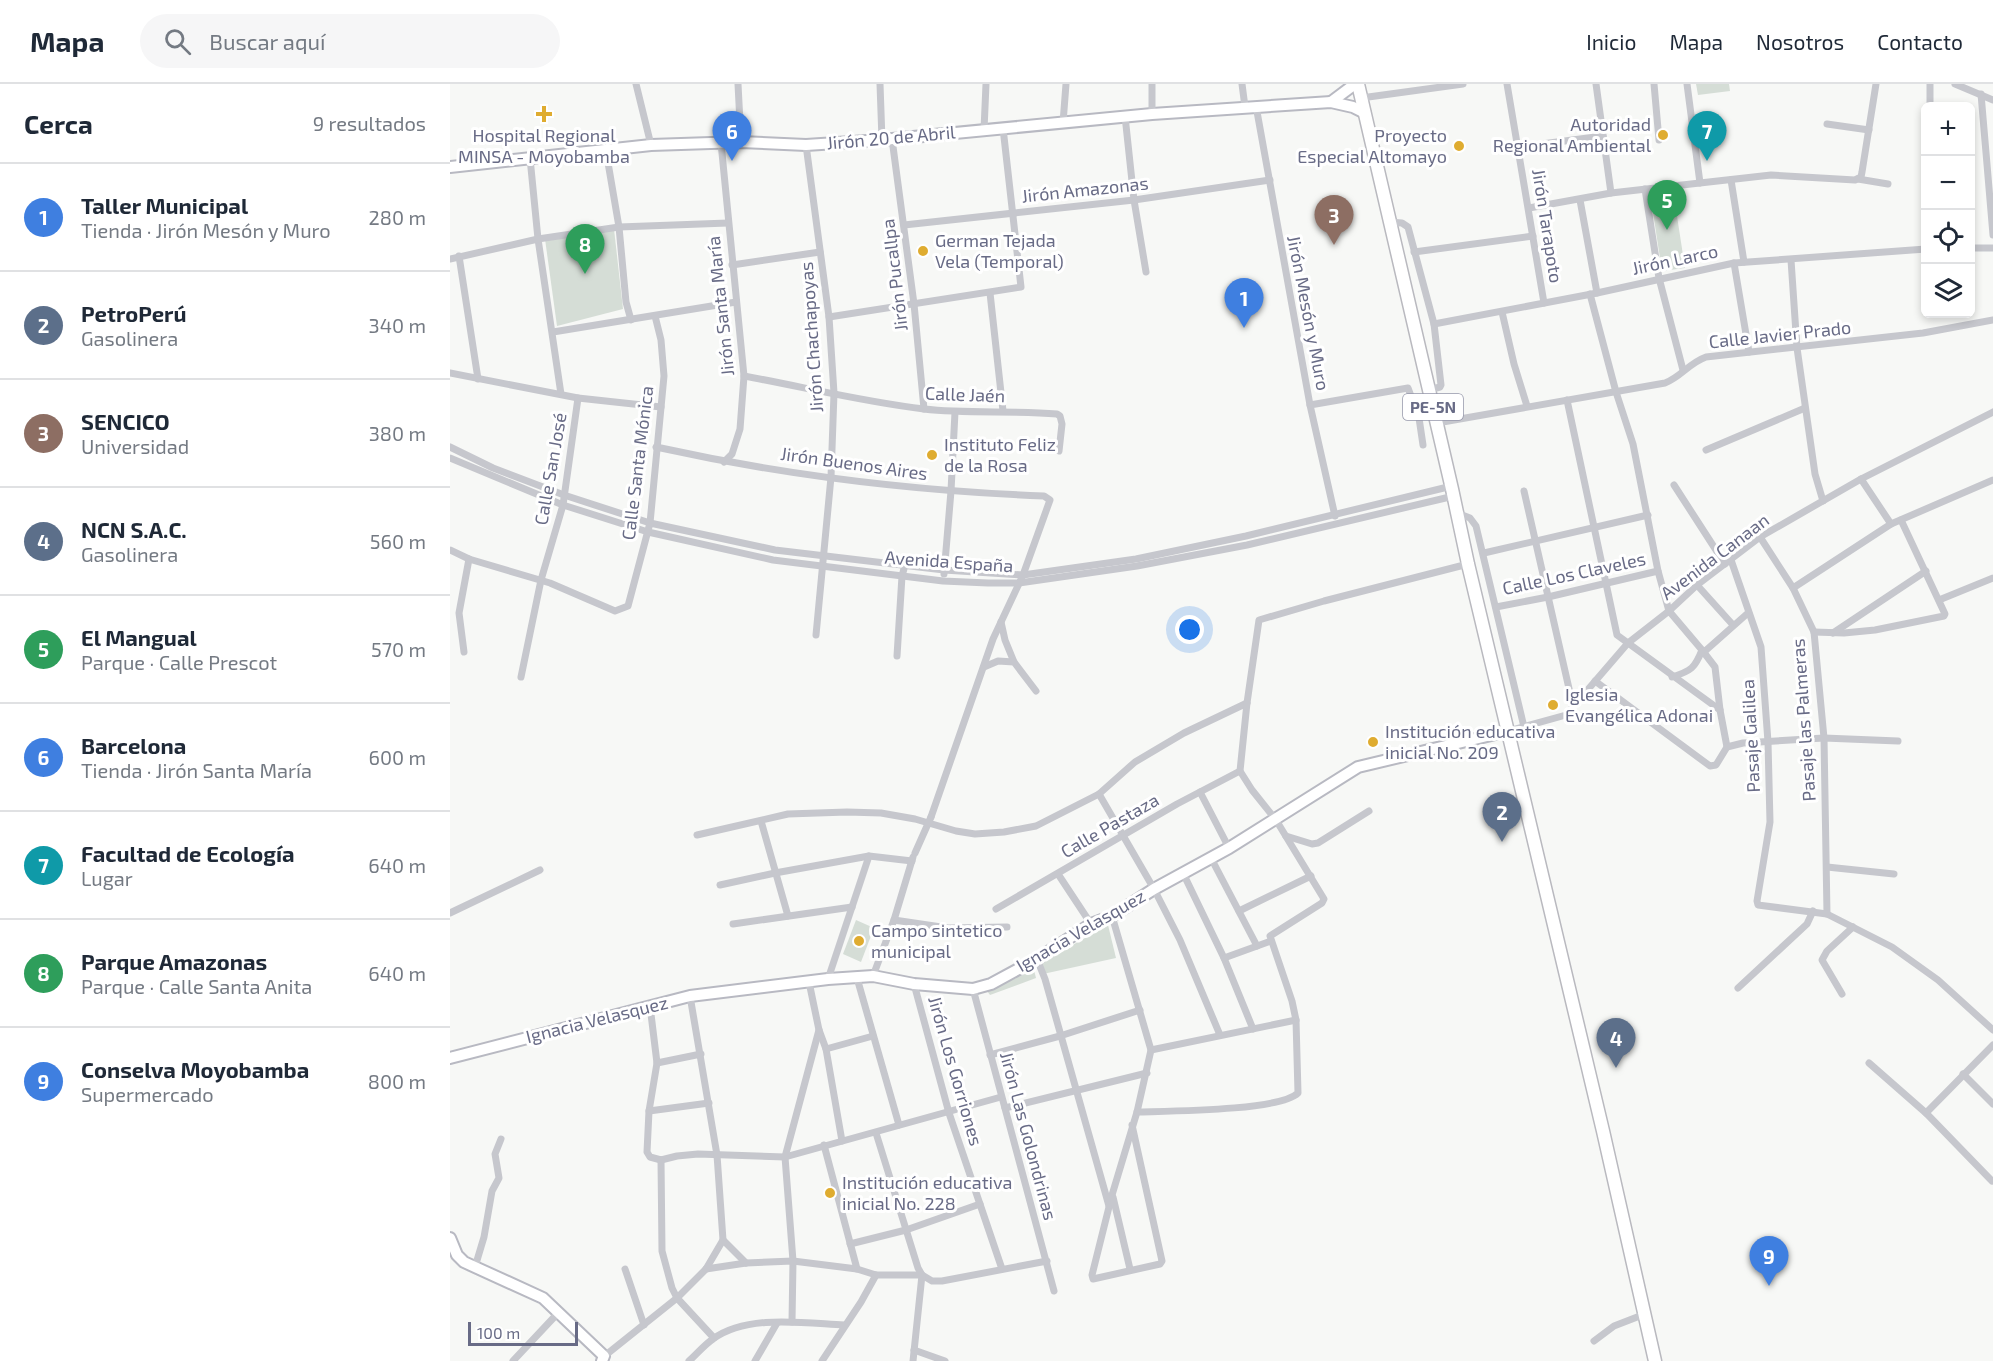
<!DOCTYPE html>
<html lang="es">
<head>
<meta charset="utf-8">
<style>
  :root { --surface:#fff; --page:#f6f6f7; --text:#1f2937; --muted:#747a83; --line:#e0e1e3; --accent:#756434 }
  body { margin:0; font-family:"Exo 2",sans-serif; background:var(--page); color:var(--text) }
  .controls { position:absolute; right:18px; top:18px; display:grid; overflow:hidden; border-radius:9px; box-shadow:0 3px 9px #0003 }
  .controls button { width:54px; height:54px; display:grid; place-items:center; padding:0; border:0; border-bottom:2px solid var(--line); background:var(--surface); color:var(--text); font:30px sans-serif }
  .scale { position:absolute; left:18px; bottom:15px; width:110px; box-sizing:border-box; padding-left:6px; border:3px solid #686b86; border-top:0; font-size:16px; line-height:21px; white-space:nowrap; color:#686b86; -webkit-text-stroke:4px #fff; paint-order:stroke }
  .you { position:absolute; left:740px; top:546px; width:21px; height:21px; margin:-15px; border:4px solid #fff; border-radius:50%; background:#1a73e8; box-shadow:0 0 0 9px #1a73e833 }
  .badge { display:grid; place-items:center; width:39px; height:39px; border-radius:50%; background:var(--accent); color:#fff; font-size:20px; font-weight:700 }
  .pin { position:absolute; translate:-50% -50px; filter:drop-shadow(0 2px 3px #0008) }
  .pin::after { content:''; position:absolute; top:32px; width:21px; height:18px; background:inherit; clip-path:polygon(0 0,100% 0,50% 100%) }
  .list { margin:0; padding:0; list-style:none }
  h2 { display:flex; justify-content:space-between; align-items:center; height:78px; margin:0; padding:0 24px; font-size:26px }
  h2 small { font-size:20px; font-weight:400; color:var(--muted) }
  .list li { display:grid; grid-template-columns:39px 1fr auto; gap:18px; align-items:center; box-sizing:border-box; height:108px; padding:0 24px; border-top:2px solid var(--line) }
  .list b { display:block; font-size:22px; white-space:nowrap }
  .list p { margin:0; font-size:20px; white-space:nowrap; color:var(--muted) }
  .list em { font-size:20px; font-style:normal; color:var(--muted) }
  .icon { flex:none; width:33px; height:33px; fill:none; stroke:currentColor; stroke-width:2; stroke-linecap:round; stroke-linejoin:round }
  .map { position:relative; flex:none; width:1543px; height:1277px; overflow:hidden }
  header { display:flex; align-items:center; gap:36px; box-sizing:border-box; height:84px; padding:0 30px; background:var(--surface); border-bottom:2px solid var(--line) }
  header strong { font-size:28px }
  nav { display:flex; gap:33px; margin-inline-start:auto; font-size:21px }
  .search { width:420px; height:54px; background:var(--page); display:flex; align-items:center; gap:15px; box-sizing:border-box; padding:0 21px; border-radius:33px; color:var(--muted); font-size:22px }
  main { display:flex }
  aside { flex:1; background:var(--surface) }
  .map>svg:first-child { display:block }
  .green { fill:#d5ddd6 }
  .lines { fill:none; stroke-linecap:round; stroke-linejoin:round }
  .secondary-casing { stroke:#b8b9c2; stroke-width:14 }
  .trunk-casing { stroke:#b9b9bf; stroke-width:15 }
  .minor { stroke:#c6c7cd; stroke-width:7 }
  .secondary { stroke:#fff; stroke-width:10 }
  .trunk { stroke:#fff; stroke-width:12 }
  .minor-bridge { stroke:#c6c7cd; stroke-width:7 }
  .poi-dot { fill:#dfac30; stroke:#fff; stroke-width:2 }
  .labels { text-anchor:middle; stroke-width:6; stroke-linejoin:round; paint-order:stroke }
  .shield { fill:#fff; stroke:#9597aa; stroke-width:1.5 }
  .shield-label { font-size:16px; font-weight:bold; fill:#686b86 }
  .poi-label { font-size:18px; fill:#686b86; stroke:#fff; text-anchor:start }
  .street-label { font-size:18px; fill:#686b86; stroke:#fff }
</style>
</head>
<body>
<header>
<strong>Mapa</strong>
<div class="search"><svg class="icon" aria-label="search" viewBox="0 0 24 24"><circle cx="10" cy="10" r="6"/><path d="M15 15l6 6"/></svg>Buscar aquí</div>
<nav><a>Inicio</a><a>Mapa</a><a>Nosotros</a><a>Contacto</a></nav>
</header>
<main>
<aside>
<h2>Cerca<small>9 resultados</small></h2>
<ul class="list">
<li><span class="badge" style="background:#3f7fe0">1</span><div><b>Taller Municipal</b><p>Tienda · Jirón Mesón y Muro</p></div><em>280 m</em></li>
<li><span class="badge" style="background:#5c6f8a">2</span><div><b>PetroPerú</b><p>Gasolinera</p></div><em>340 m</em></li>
<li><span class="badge" style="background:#8d6e63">3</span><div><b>SENCICO</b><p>Universidad</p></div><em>380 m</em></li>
<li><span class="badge" style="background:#5c6f8a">4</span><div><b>NCN S.A.C.</b><p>Gasolinera</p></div><em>560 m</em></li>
<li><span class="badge" style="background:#2e9e5b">5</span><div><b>El Mangual</b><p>Parque · Calle Prescot</p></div><em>570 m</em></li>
<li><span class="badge" style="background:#3f7fe0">6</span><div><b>Barcelona</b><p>Tienda · Jirón Santa María</p></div><em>600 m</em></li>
<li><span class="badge" style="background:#0f9aa8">7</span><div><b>Facultad de Ecología</b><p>Lugar</p></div><em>640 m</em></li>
<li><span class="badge" style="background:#2e9e5b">8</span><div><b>Parque Amazonas</b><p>Parque · Calle Santa Anita</p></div><em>640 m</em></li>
<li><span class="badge" style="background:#3f7fe0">9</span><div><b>Conselva Moyobamba</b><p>Supermercado</p></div><em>800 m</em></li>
</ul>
</aside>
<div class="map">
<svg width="1543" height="1277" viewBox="0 0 1543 1277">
  <rect width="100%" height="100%" fill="#f7f8f6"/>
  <g class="green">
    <path d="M1246,0H1279L1280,7L1248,11Z"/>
    <path d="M1223,106L1235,184L1212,187L1200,109Z"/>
    <path d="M164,145L173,225L107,242L95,155Z"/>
    <path d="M406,836L424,844L411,878L393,870Z"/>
    <path d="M658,841L666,874L593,890L589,880Z"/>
    <path d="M584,886L586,894L540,911L537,907Z"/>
  </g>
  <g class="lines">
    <defs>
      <g id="secondary">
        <path d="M881,18L905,0"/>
        <path d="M0,83L201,61L291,58L356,61L432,56L702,30L881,18L903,23L915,29"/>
        <path d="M0,974L240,912L378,895L423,892L464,900L523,905L541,900L587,875L641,840L662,832L704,805L779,764L908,683L1058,647"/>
        <path d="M0,1154L7,1171L14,1178L93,1214L154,1272L152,1277"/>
      </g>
      <path id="trunk" d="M908,0L1002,405L1018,480L1153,1047L1205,1277"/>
    </defs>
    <use href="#secondary" class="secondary-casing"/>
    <use href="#trunk" class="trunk-casing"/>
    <g class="minor">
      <path d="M186,0L201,61"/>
      <path d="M288,0L291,58"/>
      <path d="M430,0L432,56"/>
      <path d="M792,0L795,23"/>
      <path d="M1057,0L1094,219"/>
      <path d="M1146,0L1161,109"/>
      <path d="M1204,0L1209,56"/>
      <path d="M1237,0L1250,99"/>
      <path d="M1505,0L1543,16"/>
      <path d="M1531,10L1543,151"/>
      <path d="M911,14L1013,0"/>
      <path d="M806,22L860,321L885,432"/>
      <path d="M1480,22V0"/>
      <path d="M702,30V0"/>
      <path d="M675,32L684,116L696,188"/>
      <path d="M613,39L616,0"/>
      <path d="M1377,40L1419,46"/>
      <path d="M534,46L536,0"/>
      <path d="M442,55L464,220L474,325"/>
      <path d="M271,59L294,292L290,345L282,370L274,378"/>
      <path d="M356,61L379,233L384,309L381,393L366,551"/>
      <path d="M1069,63L1153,52"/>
      <path d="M156,67L169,143L176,218L181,236"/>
      <path d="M80,74L88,155L111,310"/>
      <path d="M1408,95L1438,100"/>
      <path d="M1281,96L1294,178"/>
      <path d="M1195,105L1209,194L1233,286"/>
      <path d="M1130,116L1147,209"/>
      <path d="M1079,124L1161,109L1321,91L1405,96L1411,93L1412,88L1426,0"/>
      <path d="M940,138L952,139L958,143L984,240L991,301L990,303L979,306"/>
      <path d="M454,141L684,116L820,96"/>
      <path d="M1520,164H1543"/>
      <path d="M964,168L1083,152"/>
      <path d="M9,172L28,295"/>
      <path d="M0,175L88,155L169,143L278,139"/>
      <path d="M1341,176L1347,264L1365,390L1373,417"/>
      <path d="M1284,179L1299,268"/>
      <path d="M282,181L370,168"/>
      <path d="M540,209L553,327"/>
      <path d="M1140,210L1166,308L1183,360L1208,487L1219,527L1252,566L1265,583L1270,626L1277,663"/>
      <path d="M1052,228L1064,280L1077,322"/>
      <path d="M379,233L571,203L553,44"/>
      <path d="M984,240L1147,209L1284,179L1476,165"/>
      <path d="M103,248L286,218"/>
      <path d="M0,289L128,314L211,323"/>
      <path d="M294,292C354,303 414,318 474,325C518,330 563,326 607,330L610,332L612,340L609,367"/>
      <path d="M1117,316L1167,551L1270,626"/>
      <path d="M860,321L958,304L969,334L973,361"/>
      <path d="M987,339L1215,299C1231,293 1239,279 1256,273L1473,249L1543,236"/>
      <path d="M0,363L43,384L114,411L200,439L325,466L494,486L573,491L686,475L796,452L1002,402"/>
      <path d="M206,363C333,391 464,407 594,412L600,416L573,491L543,555L481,733"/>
      <path d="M1256,366L1355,324"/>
      <path d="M0,374L113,421L198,448L323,476L493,497L538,499H569L687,482L797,461L1004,412"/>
      <path d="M1411,395L1441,440"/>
      <path d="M1224,401L1275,480"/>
      <path d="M1074,407L1123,622"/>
      <path d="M1007,429L1020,434L1026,442L1074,643"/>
      <path d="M1310,453L1343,504L1364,548L1374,654L1377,830"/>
      <path d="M0,466L19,475L100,499L165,527L178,522L200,439L214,292L211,256L205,232"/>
      <path d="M1034,469L1198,431"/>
      <path d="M1281,476L1311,563L1318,658L1320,738L1307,817L1308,821L1377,830L1442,863L1488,896L1543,946"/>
      <path d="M494,490L501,407L505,328"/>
      <path d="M1247,501L1283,541"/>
      <path d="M1343,504L1441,440L1543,396"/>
      <path d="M1489,516L1543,494"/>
      <path d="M1046,523L1098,513L1208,487"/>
      <path d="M551,538L555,556L564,578"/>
      <path d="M1364,548L1394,549L1425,546L1494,532L1495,530L1451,436"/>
      <path d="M1383,549L1476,487"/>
      <path d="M14,568L9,529L19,475"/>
      <path d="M1254,568L1298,529"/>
      <path d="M447,572L452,492L455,481"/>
      <path d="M534,583L548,577L564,578L586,607"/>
      <path d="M71,593L91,496L113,421L128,314"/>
      <path d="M1222,593C1241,587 1245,584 1252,566"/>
      <path d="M1145,597L1260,682L1266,681L1277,663L1293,659L1374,654L1448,657"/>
      <path d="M1058,647L1116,631L1178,559L1219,527L1247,501L1310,453L1411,395L1543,328"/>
      <path d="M750,708L779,764"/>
      <path d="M649,710L704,805L730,856L770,951"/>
      <path d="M311,737L338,832"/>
      <path d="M247,751L338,730L397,728L431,729L465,735L506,747L525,750L554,748L586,742L649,710L685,678L734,649L797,619"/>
      <path d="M836,752L862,760L868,759L919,727"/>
      <path d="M761,774L807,862"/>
      <path d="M1377,783L1444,790"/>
      <path d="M733,789L774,874L803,945"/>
      <path d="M608,790L641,840"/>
      <path d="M270,801L325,789L419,772L462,777"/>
      <path d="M546,825L727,720L790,687"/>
      <path d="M789,827L861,792"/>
      <path d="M0,829L90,786"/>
      <path d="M662,832L701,966L687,1028L662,1111L642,1191L643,1195L710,1180L712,1177L682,1041"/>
      <path d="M444,836L498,844L557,843"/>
      <path d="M283,840L402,823"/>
      <path d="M774,874L821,857"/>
      <path d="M587,875L595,895L659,1122"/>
      <path d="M423,892L444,836L463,773"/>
      <path d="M407,894L449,1041"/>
      <path d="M378,895L419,772"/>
      <path d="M359,898L369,946L376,965L392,1057"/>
      <path d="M464,900L499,1029L552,1185"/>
      <path d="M1288,904L1357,840L1363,827"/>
      <path d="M523,905L604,1207"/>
      <path d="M1392,910L1372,876L1377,867L1403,843"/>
      <path d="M200,922L207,979L199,1027L197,1068L200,1073L211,1076L227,1072L248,1070L335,1073L551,1013"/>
      <path d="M376,965L423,952"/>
      <path d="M701,966L846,936"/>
      <path d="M540,971L610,952L690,926"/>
      <path d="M207,979L251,970"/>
      <path d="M1419,979L1476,1029L1542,1097"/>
      <path d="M1513,990L1543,1020"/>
      <path d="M555,1024L697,989"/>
      <path d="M199,1027L259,1019"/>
      <path d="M687,1028C716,1027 830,1027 848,1009L846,936L842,917L820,852L872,819L874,815L826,736L802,706L790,687L797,619L809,536L874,517L1018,480"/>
      <path d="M1476,1029L1543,961"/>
      <path d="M426,1049L468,1184L472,1191L482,1197H492L597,1177"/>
      <path d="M374,1061L407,1185"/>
      <path d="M211,1076L212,1167L222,1204L227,1214L264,1254"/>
      <path d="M663,1113L680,1185"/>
      <path d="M273,1156L296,1179"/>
      <path d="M400,1160L456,1146L530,1120"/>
      <path d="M25,1183L34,1153L42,1107L49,1094L45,1070L51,1055"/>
      <path d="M175,1185L194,1241"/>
      <path d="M256,1185L296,1179L343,1177L407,1185L426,1191H472L463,1277"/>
      <path d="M342,1238L343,1177L335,1073L369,946"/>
      <path d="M1144,1257L1164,1242L1195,1230"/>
      <path d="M464,1266L495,1277"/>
      <path d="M152,1274L227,1214L256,1185L273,1156L267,1071L240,912"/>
      <path d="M63,1277L108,1229"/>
      <path d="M239,1277C247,1270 254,1261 263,1255C297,1230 354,1239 394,1241"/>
      <path d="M305,1277L327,1239"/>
      <path d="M372,1277L411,1218L426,1191"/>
    </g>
    <use href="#secondary" class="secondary"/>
    <use href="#trunk" class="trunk"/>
    <path class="minor-bridge" d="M465,769L481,733"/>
  </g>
  <g class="poi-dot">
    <path d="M91 21h6v6h6v6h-6v6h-6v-6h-6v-6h6z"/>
    <circle cx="1213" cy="51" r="6"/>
    <circle cx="1009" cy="62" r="6"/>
    <circle cx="473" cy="167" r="6"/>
    <circle cx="482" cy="371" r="6"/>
    <circle cx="1103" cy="621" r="6"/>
    <circle cx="923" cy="658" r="6"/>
    <circle cx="409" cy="857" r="6"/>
    <circle cx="380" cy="1109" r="6"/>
  </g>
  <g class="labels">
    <rect class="shield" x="953" y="310" width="60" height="26" rx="4.5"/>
    <g class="shield-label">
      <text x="983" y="329">PE-5N</text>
    </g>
    <g class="poi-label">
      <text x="1201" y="47" text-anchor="end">Autoridad<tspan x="1201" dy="21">Regional Ambiental</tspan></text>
      <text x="94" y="58" text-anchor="middle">Hospital Regional<tspan x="94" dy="21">MINSA - Moyobamba</tspan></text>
      <text x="997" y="58" text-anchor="end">Proyecto<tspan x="997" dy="21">Especial Altomayo</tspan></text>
      <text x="485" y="163">German Tejada<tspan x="485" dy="21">Vela (Temporal)</tspan></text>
      <text x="494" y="367">Instituto Feliz<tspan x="494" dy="21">de la Rosa</tspan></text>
      <text x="1115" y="617">Iglesia<tspan x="1115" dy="21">Evangélica Adonai</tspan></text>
      <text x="935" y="654">Institución educativa<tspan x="935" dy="21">inicial No. 209</tspan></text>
      <text x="421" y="853">Campo sintetico<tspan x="421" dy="21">municipal</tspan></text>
      <text x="392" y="1105">Institución educativa<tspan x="392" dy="21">inicial No. 228</tspan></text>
    </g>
    <g class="street-label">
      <text transform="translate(441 54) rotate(-5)" y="6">Jirón 20 de Abril</text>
      <text transform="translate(635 106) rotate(-6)" y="6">Jirón Amazonas</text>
      <text transform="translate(1097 142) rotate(81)" y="6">Jirón Tarapoto</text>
      <text transform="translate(1225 176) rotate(-12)" y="6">Jirón Larco</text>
      <text transform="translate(445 191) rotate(-97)" y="6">Jirón Pucallpa</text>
      <text transform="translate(271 222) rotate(-96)" y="6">Jirón Santa María</text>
      <text transform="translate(858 229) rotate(79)" y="6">Jirón Mesón y Muro</text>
      <text transform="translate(1330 251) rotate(-6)" y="6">Calle Javier Prado</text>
      <text transform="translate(362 253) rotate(-94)" y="6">Jirón Chachapoyas</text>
      <text transform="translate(515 311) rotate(2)" y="6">Calle Jaén</text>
      <text transform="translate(188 379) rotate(-83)" y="6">Calle Santa Mónica</text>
      <text transform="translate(404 380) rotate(8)" y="6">Jirón Buenos Aires</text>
      <text transform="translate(101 385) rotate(-80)" y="6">Calle San José</text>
      <text transform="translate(1265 473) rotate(-37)" y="6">Avenida Canaan</text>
      <text transform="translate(499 478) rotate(4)" y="6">Avenida España</text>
      <text transform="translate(1124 490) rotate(-12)" y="6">Calle Los Claveles</text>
      <text transform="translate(1354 636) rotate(-94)" y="6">Pasaje las Palmeras</text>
      <text transform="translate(1301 652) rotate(-93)" y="6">Pasaje Galilea</text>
      <text transform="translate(660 742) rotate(-30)" y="6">Calle Pastaza</text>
      <text transform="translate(631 847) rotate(-30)" y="6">Ignacia Velasquez</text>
      <text transform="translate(147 936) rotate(-14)" y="6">Ignacia Velasquez</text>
      <text transform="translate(505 987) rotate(74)" y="6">Jirón Los Gorriones</text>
      <text transform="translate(578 1052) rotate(75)" y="6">Jirón Las Golondrinas</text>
    </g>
  </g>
</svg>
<div class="controls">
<button>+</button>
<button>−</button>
<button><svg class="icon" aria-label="locate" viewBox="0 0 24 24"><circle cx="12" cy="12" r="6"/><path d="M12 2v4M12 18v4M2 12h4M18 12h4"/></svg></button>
<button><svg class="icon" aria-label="layers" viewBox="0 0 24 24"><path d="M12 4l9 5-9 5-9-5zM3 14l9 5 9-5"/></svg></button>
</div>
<div class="scale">100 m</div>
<div class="you"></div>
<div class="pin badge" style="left:794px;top:244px;background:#3f7fe0">1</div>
<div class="pin badge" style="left:1052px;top:758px;background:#5c6f8a">2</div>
<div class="pin badge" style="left:884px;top:161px;background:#8d6e63">3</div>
<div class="pin badge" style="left:1166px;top:984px;background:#5c6f8a">4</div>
<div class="pin badge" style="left:1217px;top:146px;background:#2e9e5b">5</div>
<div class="pin badge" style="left:282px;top:77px;background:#3f7fe0">6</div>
<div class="pin badge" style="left:1257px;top:77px;background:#0f9aa8">7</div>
<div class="pin badge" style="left:135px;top:190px;background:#2e9e5b">8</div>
<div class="pin badge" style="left:1319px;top:1202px;background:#3f7fe0">9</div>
</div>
</main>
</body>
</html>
